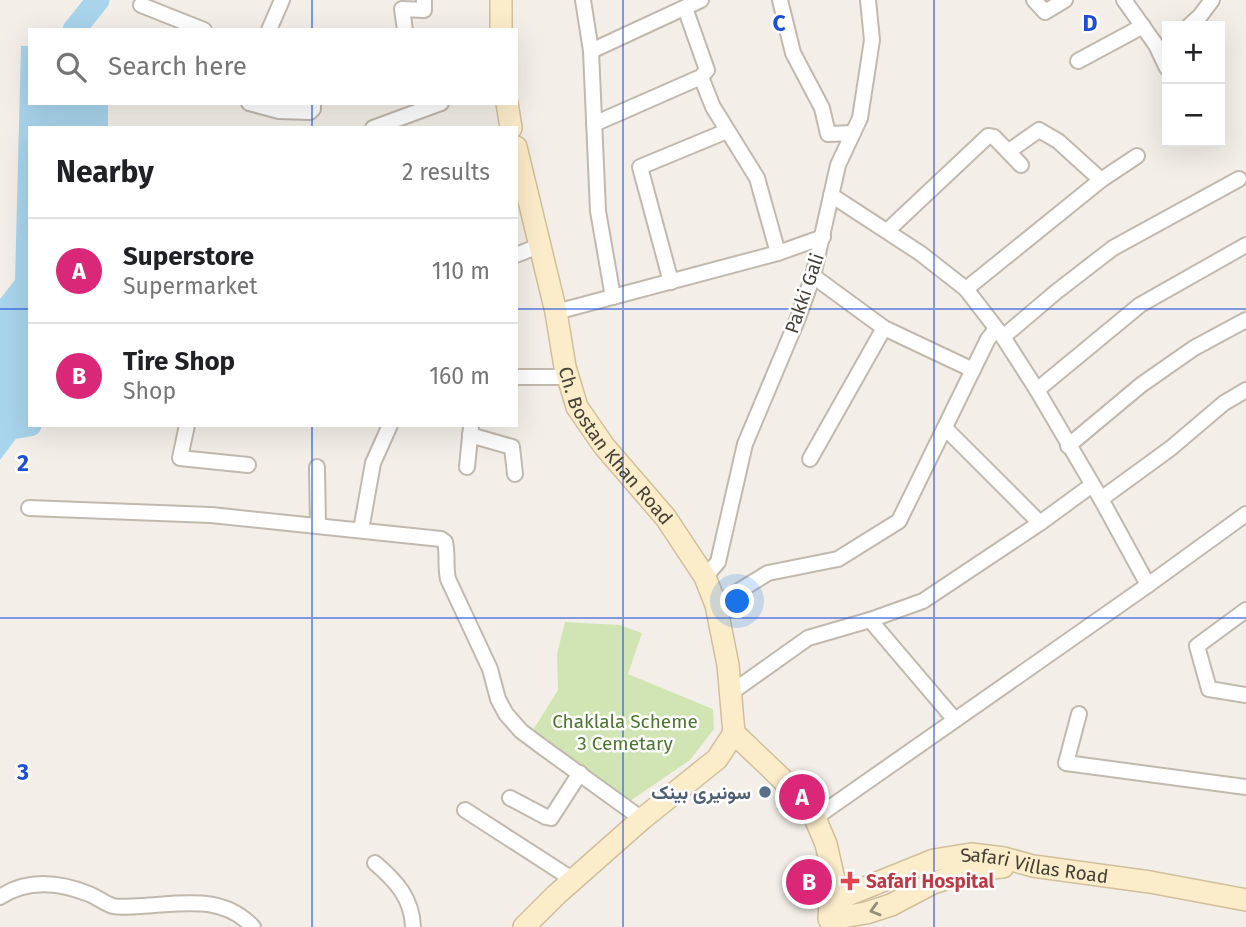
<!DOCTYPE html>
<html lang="en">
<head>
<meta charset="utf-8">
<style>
  :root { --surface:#fff; --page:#f2f2f2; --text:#202124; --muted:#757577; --line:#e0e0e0; --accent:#db2777 }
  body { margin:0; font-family:"Fira Sans",Vazirmatn,sans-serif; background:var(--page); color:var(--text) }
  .controls { position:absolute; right:21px; top:21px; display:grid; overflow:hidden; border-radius:0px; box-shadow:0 7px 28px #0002 }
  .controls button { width:63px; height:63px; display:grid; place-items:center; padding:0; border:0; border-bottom:2px solid var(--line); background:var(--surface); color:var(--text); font:35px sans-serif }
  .you { position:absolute; left:738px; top:602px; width:24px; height:24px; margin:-18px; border:5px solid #fff; border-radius:50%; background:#1a73e8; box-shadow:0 0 0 10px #1a73e833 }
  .badge { display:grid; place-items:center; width:46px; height:46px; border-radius:50%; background:var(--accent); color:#fff; font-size:23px; font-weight:700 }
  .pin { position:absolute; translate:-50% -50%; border:4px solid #fff; box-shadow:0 2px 7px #0006 }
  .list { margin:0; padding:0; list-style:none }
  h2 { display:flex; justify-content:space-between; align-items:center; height:91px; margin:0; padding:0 28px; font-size:30px }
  h2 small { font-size:23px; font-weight:400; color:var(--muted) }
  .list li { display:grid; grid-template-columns:46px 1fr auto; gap:21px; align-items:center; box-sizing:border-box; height:105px; padding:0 28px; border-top:2px solid var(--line) }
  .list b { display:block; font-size:26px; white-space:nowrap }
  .list p { margin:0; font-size:23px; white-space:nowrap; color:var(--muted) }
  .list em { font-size:23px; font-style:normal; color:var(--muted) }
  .icon { flex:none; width:38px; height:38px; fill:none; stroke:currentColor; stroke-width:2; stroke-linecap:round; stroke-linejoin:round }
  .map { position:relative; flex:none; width:1246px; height:927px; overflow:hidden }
  .search { position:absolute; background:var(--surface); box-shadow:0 7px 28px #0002; left:28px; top:28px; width:490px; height:77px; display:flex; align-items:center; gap:18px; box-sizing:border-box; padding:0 24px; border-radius:0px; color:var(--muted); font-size:26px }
  .panel { position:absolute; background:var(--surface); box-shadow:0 7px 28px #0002; left:28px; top:126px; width:490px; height:301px; border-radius:0px }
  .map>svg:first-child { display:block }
  .green { fill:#d1e5b4 }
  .water { fill:#a8d4ec }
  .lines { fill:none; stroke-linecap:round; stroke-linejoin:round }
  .river { stroke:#a8d4ec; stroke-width:23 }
  .street-casing { stroke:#c1b9ae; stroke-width:18 }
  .secondary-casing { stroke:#d0bf9a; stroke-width:24 }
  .street { stroke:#fff; stroke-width:14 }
  .secondary { stroke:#fbedca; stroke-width:21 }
  .oneway { stroke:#978e79 }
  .grid { fill:none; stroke:#1d4ed8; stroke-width:2; stroke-opacity:0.55 }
  .service-dot { fill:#5c6f8a; stroke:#fff; stroke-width:2.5 }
  .health-dot { fill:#e0444e; stroke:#fff; stroke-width:2.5 }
  .labels { text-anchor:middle; stroke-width:5; stroke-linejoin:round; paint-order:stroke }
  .street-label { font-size:19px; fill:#464037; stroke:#fff }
  .park-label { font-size:19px; fill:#4c752e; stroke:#fff }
  .service-label { font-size:19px; font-weight:bold; fill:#4e5e75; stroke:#fff; text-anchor:end }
  .health-label { font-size:19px; font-weight:bold; fill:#be3a42; stroke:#fff; text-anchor:start }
  .grid-label { font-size:23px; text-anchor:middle; font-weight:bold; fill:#1d4ed8; stroke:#fff; stroke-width:5; stroke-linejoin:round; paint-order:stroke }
</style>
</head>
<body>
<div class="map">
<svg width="1246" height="927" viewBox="0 0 1246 927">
  <rect width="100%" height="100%" fill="#f3efe8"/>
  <path class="green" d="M565,622L620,625L642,633L628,674L713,709L714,729L690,760L630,801L530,735L558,690L557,654Z"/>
  <path class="water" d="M21,46H30V103H108V128H30V420L0,460V299L15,280Z"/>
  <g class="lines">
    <g class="river">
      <path d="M74,30L98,0"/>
      <path d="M0,430L30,425"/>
    </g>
    <defs>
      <g id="street">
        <path d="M583,0L591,51L598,211L613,297"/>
        <path d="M780,0L793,53L822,108L828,134L853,133"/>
        <path d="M1034,0L1045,12L1065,0"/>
        <path d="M1124,0L1156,45L1167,68"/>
        <path d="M141,5L204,30"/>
        <path d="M1189,26L1200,16L1212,0"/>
        <path d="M269,30L282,0"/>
        <path d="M405,30L402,9L424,10V0"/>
        <path d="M591,51L701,0"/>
        <path d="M1078,61L1143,26"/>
        <path d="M701,77L713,107L757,178L778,253"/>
        <path d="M249,103L279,111L310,112L313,109V103"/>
        <path d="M594,124L701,77L707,70L685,8"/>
        <path d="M373,128L441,103"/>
        <path d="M1009,151L1039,130L1058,141L1101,180"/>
        <path d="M831,195L920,253L966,289L1003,337L1037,390L1101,499L1148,585"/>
        <path d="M887,231L988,136L994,137L1021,165"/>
        <path d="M516,255L541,245"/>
        <path d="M813,276L884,328L973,370"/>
        <path d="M671,282L640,167L727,131"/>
        <path d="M966,289L1101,180L1137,156"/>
        <path d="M556,312L778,253L823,237"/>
        <path d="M1003,337L1056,292L1113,248L1239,179"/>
        <path d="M516,377H568"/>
        <path d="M1037,390L1140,305L1246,245"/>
        <path d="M187,425L180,458L248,465"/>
        <path d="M945,428L1040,523"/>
        <path d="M470,435L512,447L515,474"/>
        <path d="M1068,446L1141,385L1194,348L1246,320"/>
        <path d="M810,459L884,328"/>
        <path d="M317,467L318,526"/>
        <path d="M467,467L471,427"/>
        <path d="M1101,499L1171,448L1224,403L1246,390"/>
        <path d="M29,508L211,515L441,539L445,542C448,554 445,566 448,579L490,669L498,699L506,714L521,731L541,746L642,819"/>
        <path d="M361,530L373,463L390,425"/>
        <path d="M705,577L718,562L745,444L798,318L813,276L838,165L860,118L872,40L868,0"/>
        <path d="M716,605L768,573L838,559L899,521L988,339L996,329"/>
        <path d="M1246,610L1197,646L1209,689L1246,695"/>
        <path d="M870,620L955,720"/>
        <path d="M732,692L808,638L870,620L923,601L1040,523L1092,485"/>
        <path d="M1079,714L1066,763L1246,787"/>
        <path d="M510,798L546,817L551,818L580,773"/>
        <path d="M465,810L575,881"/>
        <path d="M815,818L1148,585L1246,514"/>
        <path d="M375,863C396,881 412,898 413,927"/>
        <path d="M0,897C27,879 59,882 89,894C97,897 105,904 113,906C122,908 132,906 140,906C182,904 222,894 253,927"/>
      </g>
      <g id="secondary">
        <path d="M501,0V30"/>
        <path d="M507,103L511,128"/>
        <path id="s1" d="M516,147L556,312L565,367L577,407L604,446L666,518L705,577L716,605L728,665L734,733"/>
        <path d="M734,733L782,779L815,818L826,844L836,888L843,897L842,903"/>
        <path d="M835,891L830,902L829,919L866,913L891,905L933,883L978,869L1003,867"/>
        <path id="s2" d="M830,902L934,860L971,854L1004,858L1033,866L1150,882L1246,900"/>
        <path d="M524,927L556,895L642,819L717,759L734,733"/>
      </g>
    </defs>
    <use href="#street" class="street-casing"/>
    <use href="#secondary" class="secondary-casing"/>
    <use href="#street" class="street"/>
    <use href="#secondary" class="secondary"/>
  </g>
  <defs><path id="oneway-chevron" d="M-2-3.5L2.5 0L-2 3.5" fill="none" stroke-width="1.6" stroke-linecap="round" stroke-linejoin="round" transform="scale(1.75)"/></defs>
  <use class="oneway" href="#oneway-chevron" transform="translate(875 910) rotate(164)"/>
  <path class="grid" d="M312,0V30M623,0V927M934,0V927M312,103V128M0,309H30M516,309H1246M312,425V927M0,618H1246"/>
  <circle class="service-dot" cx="765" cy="792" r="7"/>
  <path class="health-dot" d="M846.5 870.5h7v7h7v7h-7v7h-7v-7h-7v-7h7z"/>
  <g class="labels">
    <g class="street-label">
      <text transform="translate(804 293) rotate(-71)" y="7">Pakki Gali</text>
      <text dy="7" stroke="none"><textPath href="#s1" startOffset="320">Ch. Bostan Khan Road</textPath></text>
      <text dy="7" stroke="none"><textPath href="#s2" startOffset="214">Safari Villas Road</textPath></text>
    </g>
    <g class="park-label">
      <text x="625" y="728">Chaklala Scheme<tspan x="625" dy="22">3 Cemetary</tspan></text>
    </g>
    <g class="service-label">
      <text x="751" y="799">سونیری بینک</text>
    </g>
    <g class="health-label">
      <text x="866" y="888">Safari Hospital</text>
    </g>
  </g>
  <g class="grid-label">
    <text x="779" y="31">C</text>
    <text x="1090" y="31">D</text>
    <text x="23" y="471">2</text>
    <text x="23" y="780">3</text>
  </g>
</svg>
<div class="controls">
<button>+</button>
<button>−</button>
</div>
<div class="you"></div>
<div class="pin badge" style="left:802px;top:797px">A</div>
<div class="pin badge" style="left:809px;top:882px">B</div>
<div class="search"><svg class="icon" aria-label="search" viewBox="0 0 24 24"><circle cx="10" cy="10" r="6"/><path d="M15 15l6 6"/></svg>Search here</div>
<section class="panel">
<h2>Nearby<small>2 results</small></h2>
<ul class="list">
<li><span class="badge">A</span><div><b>Superstore</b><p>Supermarket</p></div><em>110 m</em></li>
<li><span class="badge">B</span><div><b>Tire Shop</b><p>Shop</p></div><em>160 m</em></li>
</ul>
</section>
</div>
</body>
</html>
